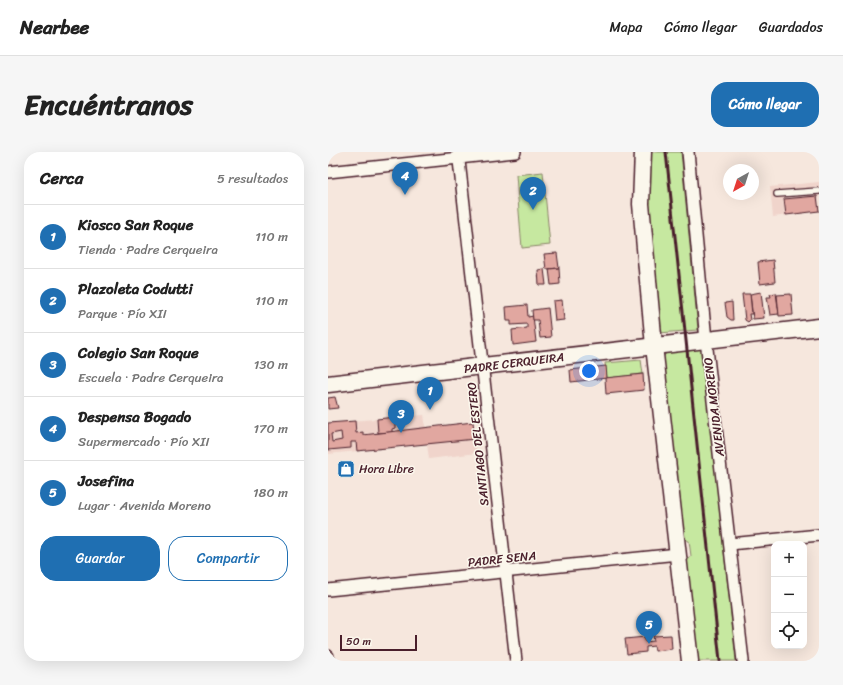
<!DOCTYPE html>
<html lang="es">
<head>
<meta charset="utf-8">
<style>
  :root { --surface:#fff; --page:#f6f6f6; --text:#222; --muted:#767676; --line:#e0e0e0; --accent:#1f6fb2 }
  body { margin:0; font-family:Sriracha,sans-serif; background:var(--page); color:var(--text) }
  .controls { position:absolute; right:12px; bottom:12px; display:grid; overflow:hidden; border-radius:8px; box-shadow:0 4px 16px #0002 }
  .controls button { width:36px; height:36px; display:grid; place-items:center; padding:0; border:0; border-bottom:1px solid var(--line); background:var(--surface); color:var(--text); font:20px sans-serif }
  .compass { position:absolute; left:395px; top:12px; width:36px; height:36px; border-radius:50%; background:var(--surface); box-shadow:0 4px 16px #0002; rotate:219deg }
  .scale { position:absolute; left:12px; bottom:10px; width:77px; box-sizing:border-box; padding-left:4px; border:2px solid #4a1f2b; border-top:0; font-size:11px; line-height:14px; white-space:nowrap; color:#4a1f2b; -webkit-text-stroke:3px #fbf7ec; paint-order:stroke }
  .you { position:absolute; left:261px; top:219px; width:14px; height:14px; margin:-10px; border:3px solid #fff; border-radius:50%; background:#1a73e8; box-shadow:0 0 0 6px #1a73e833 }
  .badge { display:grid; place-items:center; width:26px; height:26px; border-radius:50%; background:var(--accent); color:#fff; font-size:13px; font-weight:700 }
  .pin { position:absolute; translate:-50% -33px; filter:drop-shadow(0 1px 2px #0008) }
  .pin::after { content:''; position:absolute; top:21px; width:14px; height:12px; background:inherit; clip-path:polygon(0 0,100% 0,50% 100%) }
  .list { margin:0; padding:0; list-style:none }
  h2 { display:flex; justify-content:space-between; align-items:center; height:52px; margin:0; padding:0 16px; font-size:17px }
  h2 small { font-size:13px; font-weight:400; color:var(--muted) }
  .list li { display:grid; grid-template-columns:26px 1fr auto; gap:12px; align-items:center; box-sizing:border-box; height:64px; padding:0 16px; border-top:1px solid var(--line) }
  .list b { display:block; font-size:15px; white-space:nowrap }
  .list p { margin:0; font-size:13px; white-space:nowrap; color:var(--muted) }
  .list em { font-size:13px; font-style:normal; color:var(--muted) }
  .actions { display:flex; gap:8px; padding:12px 16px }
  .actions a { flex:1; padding:9px 0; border:1px solid var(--accent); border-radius:16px; text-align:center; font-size:14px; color:var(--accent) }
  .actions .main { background:var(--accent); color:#fff }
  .icon { flex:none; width:22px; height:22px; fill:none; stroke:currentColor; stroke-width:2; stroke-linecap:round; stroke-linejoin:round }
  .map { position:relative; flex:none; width:491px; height:509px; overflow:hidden; border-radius:16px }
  header { display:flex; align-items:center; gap:24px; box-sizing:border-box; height:56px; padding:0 20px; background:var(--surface); border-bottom:1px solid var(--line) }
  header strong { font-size:19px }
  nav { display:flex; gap:22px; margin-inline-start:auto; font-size:14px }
  .intro { display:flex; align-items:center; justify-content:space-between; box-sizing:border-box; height:96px; padding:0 24px }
  h1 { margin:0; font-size:28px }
  .button { padding:10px 18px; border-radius:16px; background:var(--accent); color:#fff; font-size:14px; font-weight:700 }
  main { display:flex; gap:24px; padding:0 24px }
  aside { flex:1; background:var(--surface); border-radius:16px; box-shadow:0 4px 16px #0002 }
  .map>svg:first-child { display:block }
  .built { fill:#f0d4cb }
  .green { fill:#c6e8a0; stroke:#888466 }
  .building { fill:#e1a7a0; stroke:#4a1f2b; fill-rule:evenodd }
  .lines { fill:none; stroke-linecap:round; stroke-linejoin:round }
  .lane-casing { stroke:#4a1f2b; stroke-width:8 }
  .street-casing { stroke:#4a1f2b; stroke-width:14 }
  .secondary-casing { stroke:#4a1f2b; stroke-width:19 }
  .lane { stroke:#fbf7ec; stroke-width:5.5 }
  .street { stroke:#fbf7ec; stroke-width:11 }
  .secondary { stroke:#fbf7ec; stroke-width:16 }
  .rail { stroke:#4a1f2b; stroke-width:3 }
  .labels { text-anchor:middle; stroke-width:3; stroke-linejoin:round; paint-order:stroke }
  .street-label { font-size:12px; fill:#4a1f2b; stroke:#fbf7ec }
  .poi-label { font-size:12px; fill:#4a1f2b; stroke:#fbf7ec; text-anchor:start }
</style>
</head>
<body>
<header>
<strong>Nearbee</strong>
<nav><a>Mapa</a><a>Cómo llegar</a><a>Guardados</a></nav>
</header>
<div class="intro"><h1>Encuéntranos</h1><a class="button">Cómo llegar</a></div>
<main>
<aside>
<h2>Cerca<small>5 resultados</small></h2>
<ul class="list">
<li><span class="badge">1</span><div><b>Kiosco San Roque</b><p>Tienda · Padre Cerqueira</p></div><em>110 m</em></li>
<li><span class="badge">2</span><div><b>Plazoleta Codutti</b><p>Parque · Pío XII</p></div><em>110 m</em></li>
<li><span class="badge">3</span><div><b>Colegio San Roque</b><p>Escuela · Padre Cerqueira</p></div><em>130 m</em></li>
<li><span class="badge">4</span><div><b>Despensa Bogado</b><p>Supermercado · Pío XII</p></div><em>170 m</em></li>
<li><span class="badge">5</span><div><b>Josefina</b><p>Lugar · Avenida Moreno</p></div><em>180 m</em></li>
</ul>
<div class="actions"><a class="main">Guardar</a><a>Compartir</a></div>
</aside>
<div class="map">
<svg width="491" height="509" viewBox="0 0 491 509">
  <rect width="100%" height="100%" fill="#f6e7dd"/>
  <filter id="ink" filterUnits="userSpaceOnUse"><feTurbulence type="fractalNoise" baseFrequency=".025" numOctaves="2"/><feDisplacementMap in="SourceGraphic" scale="8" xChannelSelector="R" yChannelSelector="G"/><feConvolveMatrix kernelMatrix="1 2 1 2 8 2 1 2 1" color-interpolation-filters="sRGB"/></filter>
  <g filter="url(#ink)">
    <g class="built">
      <path d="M491,30V59L445,65L442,35Z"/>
      <path d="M96,263L98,276L145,270L149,301L101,307L99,292L0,302V271Z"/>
    </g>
    <g class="green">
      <path d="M323,0H353L370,178L331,181L321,48L322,3Z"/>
      <path d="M215,20L222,93L194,96L188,23Z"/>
      <path d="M368,193L374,198L408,509H368L356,414L363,404L361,389L356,387L334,207L341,197Z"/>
      <path d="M313,208L315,222L279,226L277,211Z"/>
    </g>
    <g class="building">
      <path d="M489,44L491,59L458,63L456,47Z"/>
      <path d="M229,101L231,116L218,117L216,102Z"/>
      <path d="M445,108L447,130L432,132L430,110Z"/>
      <path d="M231,116L232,132L223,133L221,117Z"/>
      <path d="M216,117L218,133H211L210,118Z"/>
      <path d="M433,140L436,166L425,167L422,142Z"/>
      <path d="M448,141L451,162L442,163L439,145H443L442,142Z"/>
      <path d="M414,142H422L424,162H421L422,168L420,170L417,168Z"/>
      <path d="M463,142L465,163L451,164L449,143Z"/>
      <path d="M234,148L236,168L227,169L225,149Z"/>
      <path d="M404,150L405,168H403L399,165L397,151Z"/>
      <path d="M199,153L200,165L205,164L208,190L185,193L184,178L199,176V172L183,173V169H179L178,155Z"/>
      <path d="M220,156L223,185L212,186L210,168H205L204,158Z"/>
      <path d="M278,214L279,226L243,230L242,218Z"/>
      <path d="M315,222L316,238L278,242L277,226Z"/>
      <path d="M7,245L10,256L0,257V246Z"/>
      <path d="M67,265V276L64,277V280L50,281L49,267Z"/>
      <path d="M27,269L28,281L35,280V283L145,270L147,287L29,299L28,290H23V296L0,298V271ZM13,280L14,288L4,290L3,282Z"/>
      <path d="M343,483L344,497L327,499L326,494L318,495V500L299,502L297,487L317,485V490L326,489L325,484Z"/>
    </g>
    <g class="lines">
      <defs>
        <path id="lane" d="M449,42L491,39"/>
        <g id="street">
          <path d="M130,0L188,509"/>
          <path d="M360,0L378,188L415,509"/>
          <path d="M0,20L187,0"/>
          <path d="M402,392L491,383"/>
          <path d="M0,438L350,402"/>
          <path d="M0,504L1,509"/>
        </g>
        <g id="secondary">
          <path d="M315,0L313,52L326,194L362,509"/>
          <path d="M0,232L491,175"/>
        </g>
      </defs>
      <use href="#lane" class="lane-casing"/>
      <use href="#street" class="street-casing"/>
      <use href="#secondary" class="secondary-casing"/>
      <use href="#lane" class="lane"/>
      <use href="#street" class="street"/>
      <use href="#secondary" class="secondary"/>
      <path class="rail" d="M338,0L392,509"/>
    </g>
  </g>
  <defs>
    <symbol id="shop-square" viewBox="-11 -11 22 22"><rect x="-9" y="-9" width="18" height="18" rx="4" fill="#1f6fb2" stroke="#fbf7ec"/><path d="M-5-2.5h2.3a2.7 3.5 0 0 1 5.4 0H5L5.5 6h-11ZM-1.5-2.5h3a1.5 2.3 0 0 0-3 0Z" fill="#fff"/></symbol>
  </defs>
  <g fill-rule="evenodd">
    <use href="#shop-square" x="8" y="307" width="20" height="20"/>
  </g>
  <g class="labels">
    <g class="street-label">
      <text transform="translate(186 211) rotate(-7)" y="4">PADRE CERQUEIRA</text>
      <text transform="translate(386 255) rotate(-97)" y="4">AVENIDA MORENO</text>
      <text transform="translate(150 292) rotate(-96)" y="4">SANTIAGO DEL ESTERO</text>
      <text transform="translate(174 407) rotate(-6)" y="4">PADRE SENA</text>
    </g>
    <g class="poi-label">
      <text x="31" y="321">Hora Libre</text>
    </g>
  </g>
</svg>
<div class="controls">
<button>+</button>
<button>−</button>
<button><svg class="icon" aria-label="locate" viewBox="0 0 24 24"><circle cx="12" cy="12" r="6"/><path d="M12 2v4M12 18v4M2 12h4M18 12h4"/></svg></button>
</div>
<svg class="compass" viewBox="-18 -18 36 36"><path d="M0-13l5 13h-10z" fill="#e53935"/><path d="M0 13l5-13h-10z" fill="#767676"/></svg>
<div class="scale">50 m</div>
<div class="you"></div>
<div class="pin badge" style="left:102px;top:258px">1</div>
<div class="pin badge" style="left:205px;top:58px">2</div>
<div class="pin badge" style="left:73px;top:281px">3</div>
<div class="pin badge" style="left:77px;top:43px">4</div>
<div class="pin badge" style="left:321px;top:492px">5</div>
</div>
</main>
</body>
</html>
